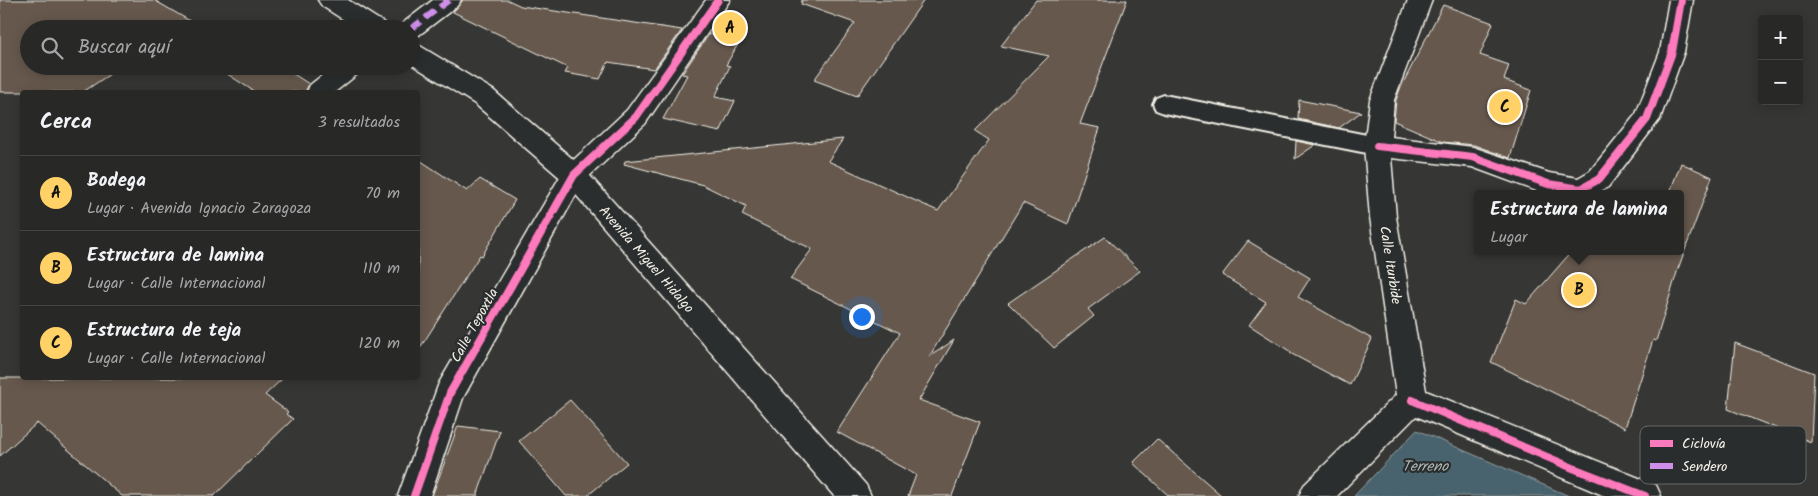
<!DOCTYPE html>
<html lang="es">
<head>
<meta charset="utf-8">
<style>
  :root { --surface:#282827; --page:#30302f; --text:#f1f3f6; --muted:#a5a6a7; --line:#444; --accent:#ffd166 }
  body { margin:0; font-family:Kalam,sans-serif; background:var(--page); color:var(--text) }
  .controls { position:absolute; right:15px; top:15px; display:grid; overflow:hidden; border-radius:5px; box-shadow:0 2px 12px #0003 }
  .controls button { width:45px; height:45px; display:grid; place-items:center; padding:0; border:0; border-bottom:1px solid var(--line); background:var(--surface); color:var(--text); font:25px sans-serif }
  .you { position:absolute; left:861px; top:316px; width:18px; height:18px; margin:-12px; border:4px solid #fff; border-radius:50%; background:#1a73e8; box-shadow:0 0 0 8px #1a73e833 }
  .badge { display:grid; place-items:center; width:32px; height:32px; border-radius:50%; background:var(--accent); color:#111; font-size:16px; font-weight:700 }
  .pin { position:absolute; translate:-50% -50%; border:2px solid #fff; box-shadow:0 1px 5px #0006 }
  .popup { position:absolute; left:1474px; top:190px; width:210px; height:65px; box-sizing:border-box; display:grid; place-content:center; border-radius:5px; background:var(--surface); filter:drop-shadow(0 1px 4px #0005); font-size:16px; white-space:nowrap; color:var(--muted) }
  .popup b { font-size:19px; color:var(--text) }
  .popup::after { content:''; position:absolute; left:50%; top:100%; margin-left:-10px; border:10px solid transparent; border-top-color:var(--surface) }
  .list { margin:0; padding:0; list-style:none }
  h2 { display:flex; justify-content:space-between; align-items:center; height:65px; margin:0; padding:0 20px; font-size:21px }
  h2 small { font-size:16px; font-weight:400; color:var(--muted) }
  .list li { display:grid; grid-template-columns:32px 1fr auto; gap:15px; align-items:center; box-sizing:border-box; height:75px; padding:0 20px; border-top:1px solid var(--line) }
  .list b { display:block; font-size:19px; white-space:nowrap }
  .list p { margin:0; font-size:16px; white-space:nowrap; color:var(--muted) }
  .list em { font-size:16px; font-style:normal; color:var(--muted) }
  .icon { flex:none; width:28px; height:28px; fill:none; stroke:currentColor; stroke-width:2; stroke-linecap:round; stroke-linejoin:round }
  .map { position:relative; flex:none; width:1818px; height:496px; overflow:hidden }
  .search { position:absolute; background:var(--surface); box-shadow:0 2px 12px #0003; left:20px; top:20px; width:400px; height:55px; display:flex; align-items:center; gap:12px; box-sizing:border-box; padding:0 18px; border-radius:28px; color:var(--muted); font-size:19px }
  .panel { position:absolute; background:var(--surface); box-shadow:0 2px 12px #0003; left:20px; top:90px; width:400px; height:290px; border-radius:5px }
  .map>svg:first-child { display:block }
  .water { fill:#4a646e; stroke:#8e9c9f }
  .building { fill:#66594d; stroke:#f4f1e8 }
  .lines { fill:none; stroke-linecap:round; stroke-linejoin:round }
  .service-casing { stroke:#f4f1e8; stroke-width:4 }
  .minor-casing { stroke:#f4f1e8; stroke-width:3 }
  .secondary-casing { stroke:#f4f1e8; stroke-width:3 }
  .service { fill:#2a2d2e; fill-rule:evenodd }
  .minor { fill:#2a2d2e; fill-rule:evenodd }
  .secondary { fill:#2a2d2e; fill-rule:evenodd }
  .quiet { stroke:#ce8fe9; stroke-width:6; stroke-dasharray:12 6; stroke-linecap:butt }
  .cycleway-casing { stroke:#2a2d2e; stroke-width:11 }
  .cycleway { stroke:#fd7abc; stroke-width:8 }
  .labels { text-anchor:middle; stroke-width:4.5; stroke-linejoin:round; paint-order:stroke }
  .street-label { font-size:14px; fill:#f4f1e8; stroke:#2a2d2e }
  .water-label { font-size:15px; font-style:italic; fill:#b0b9b7; stroke:#2a2d2e }
  .key { fill:#2a2d2e; stroke:#676866; stroke-width:1 }
  .key-label { font-size:14px; fill:#f4f1e8 }
</style>
</head>
<body>
<div class="map">
<svg width="1818" height="496" viewBox="0 0 1818 496">
  <rect width="100%" height="100%" fill="#363634"/>
  <filter id="ink" filterUnits="userSpaceOnUse"><feTurbulence type="fractalNoise" baseFrequency=".02" numOctaves="2"/><feDisplacementMap in="SourceGraphic" scale="10" xChannelSelector="R" yChannelSelector="G"/><feConvolveMatrix kernelMatrix="1 2 1 2 8 2 1 2 1" color-interpolation-filters="sRGB"/></filter>
  <g filter="url(#ink)">
    <path class="water" d="M1417,430L1569,496H1354Z"/>
    <g class="building">
      <path d="M0,0H154L190,21L178,29H29V66H122L83,92H0Z"/>
      <path d="M463,0H508L521,6L682,30L654,69L608,62L600,79L565,73L568,68L453,12Z"/>
      <path d="M802,0H924L857,96L814,80L855,23L801,4Z"/>
      <path d="M1036,0H1127L1080,124L1100,128L1068,224L1023,203L929,357L954,340L919,400L980,422L952,496H908L916,475L837,432L900,333L790,279L812,249L742,215L746,206L703,185L624,164L625,161L843,139L828,161L938,211L989,140L975,131L1049,56L1001,46Z"/>
      <path d="M1443,5L1493,23L1480,55L1509,65L1504,80L1531,90L1510,158L1474,145L1443,142L1394,121L1396,100L1400,89Z"/>
      <path d="M709,34L741,39L726,65L730,66L715,97L735,101L720,132L663,119L687,75L682,74Z"/>
      <path d="M215,66H281L309,84L305,92H255Z"/>
      <path d="M1299,100L1361,112L1339,128L1298,119Z"/>
      <path d="M1296,141L1315,145L1295,159Z"/>
      <path d="M418,159L467,191L480,179L515,200L482,256L480,255L418,351Z"/>
      <path d="M1681,163L1712,177L1678,269L1656,341L1653,340L1625,428L1491,362L1516,299L1526,304L1572,251H1680V194H1669Z"/>
      <path d="M1105,237L1140,271L1088,309L1094,316L1054,348L1008,303Z"/>
      <path d="M1248,241L1310,278L1298,297L1372,339L1350,385L1290,353L1291,352L1249,325L1266,302L1222,275Z"/>
      <path d="M1735,343L1814,373L1811,442L1728,409Z"/>
      <path d="M0,378H283L265,395L288,412L286,414L293,419L214,496H122L37,423L0,456Z"/>
      <path d="M570,400L627,463L587,496H566L519,441Z"/>
      <path d="M458,426L500,431L477,496H432Z"/>
      <path d="M1157,439L1222,496H1169L1133,463Z"/>
    </g>
    <g class="lines">
      <defs>
        <path id="service" d="M1164,95L1377,137L1385,139L1389,146L1385,153L1377,155L1164,113L1156,110L1153,104L1156,98Z"/>
        <g id="minor">
          <path d="M433,0H461L457,6L419,35L411,38V29H399L403,23Z"/>
          <path d="M706,0H730L645,124L583,182L463,398L430,496H398L439,383L565,168L627,110Z"/>
          <path d="M1408,0H1432L1394,100L1391,137L1473,147L1549,173L1578,178L1590,171L1636,114L1660,52L1669,0H1693L1684,52L1660,119L1608,187L1595,194H1545L1472,167L1391,158L1396,217L1426,391L1656,485L1661,496H1605L1416,416L1337,496H1299L1304,485L1396,395L1370,217L1364,146L1370,100Z"/>
          <path d="M334,66H363L360,72L335,92H307L310,85Z"/>
        </g>
        <g id="secondary">
          <path d="M318,0H348L384,23L388,29H358L322,6Z"/>
          <path d="M411,43L420,46L493,90L583,168L866,485L871,496H834L565,182L475,104L411,64Z"/>
        </g>
      </defs>
      <use href="#service" class="service-casing"/>
      <use href="#minor" class="minor-casing"/>
      <use href="#secondary" class="secondary-casing"/>
      <use href="#service" class="service"/>
      <use href="#minor" class="minor"/>
      <use href="#secondary" class="secondary"/>
      <path class="quiet" d="M411,29L449,0"/>
      <defs>
        <g id="cycleway">
          <path d="M1377,146L1473,157L1548,184L1581,189L1599,179L1647,119L1672,52L1681,0"/>
          <path d="M1412,400L1573,468L1645,496"/>
          <path d="M414,496L450,393L574,175L636,117L718,0"/>
        </g>
      </defs>
      <use href="#cycleway" class="cycleway-casing"/>
      <use href="#cycleway" class="cycleway"/>
    </g>
  </g>
  <g class="labels">
    <g class="street-label">
      <text transform="translate(647 259) rotate(49)" y="5">Avenida Miguel Hidalgo</text>
      <text transform="translate(1391 265) rotate(81)" y="5">Calle Iturbide</text>
      <text transform="translate(474 325) rotate(-61)" y="5">Calle Tepoxtla</text>
    </g>
    <g class="water-label">
      <text x="1425" y="471">Terreno</text>
    </g>
  </g>
  <rect x="1640" y="426" width="166" height="58" rx="8" class="key"/>
  <rect x="1650" y="440" width="23" height="7" fill="#fd7abc"/>
  <rect x="1650" y="463" width="23" height="6" fill="#ce8fe9"/>
  <g class="key-label">
    <text x="1682" y="448">Ciclovía</text>
    <text x="1682" y="471">Sendero</text>
  </g>
</svg>
<div class="controls">
<button>+</button>
<button>−</button>
</div>
<div class="you"></div>
<div class="pin badge" style="left:730px;top:28px">A</div>
<div class="pin badge" style="left:1579px;top:290px">B</div>
<div class="popup"><b>Estructura de lamina</b>Lugar</div>
<div class="pin badge" style="left:1505px;top:107px">C</div>
<div class="search"><svg class="icon" aria-label="search" viewBox="0 0 24 24"><circle cx="10" cy="10" r="6"/><path d="M15 15l6 6"/></svg>Buscar aquí</div>
<section class="panel">
<h2>Cerca<small>3 resultados</small></h2>
<ul class="list">
<li><span class="badge">A</span><div><b>Bodega</b><p>Lugar · Avenida Ignacio Zaragoza</p></div><em>70 m</em></li>
<li><span class="badge">B</span><div><b>Estructura de lamina</b><p>Lugar · Calle Internacional</p></div><em>110 m</em></li>
<li><span class="badge">C</span><div><b>Estructura de teja</b><p>Lugar · Calle Internacional</p></div><em>120 m</em></li>
</ul>
</section>
</div>
</body>
</html>
